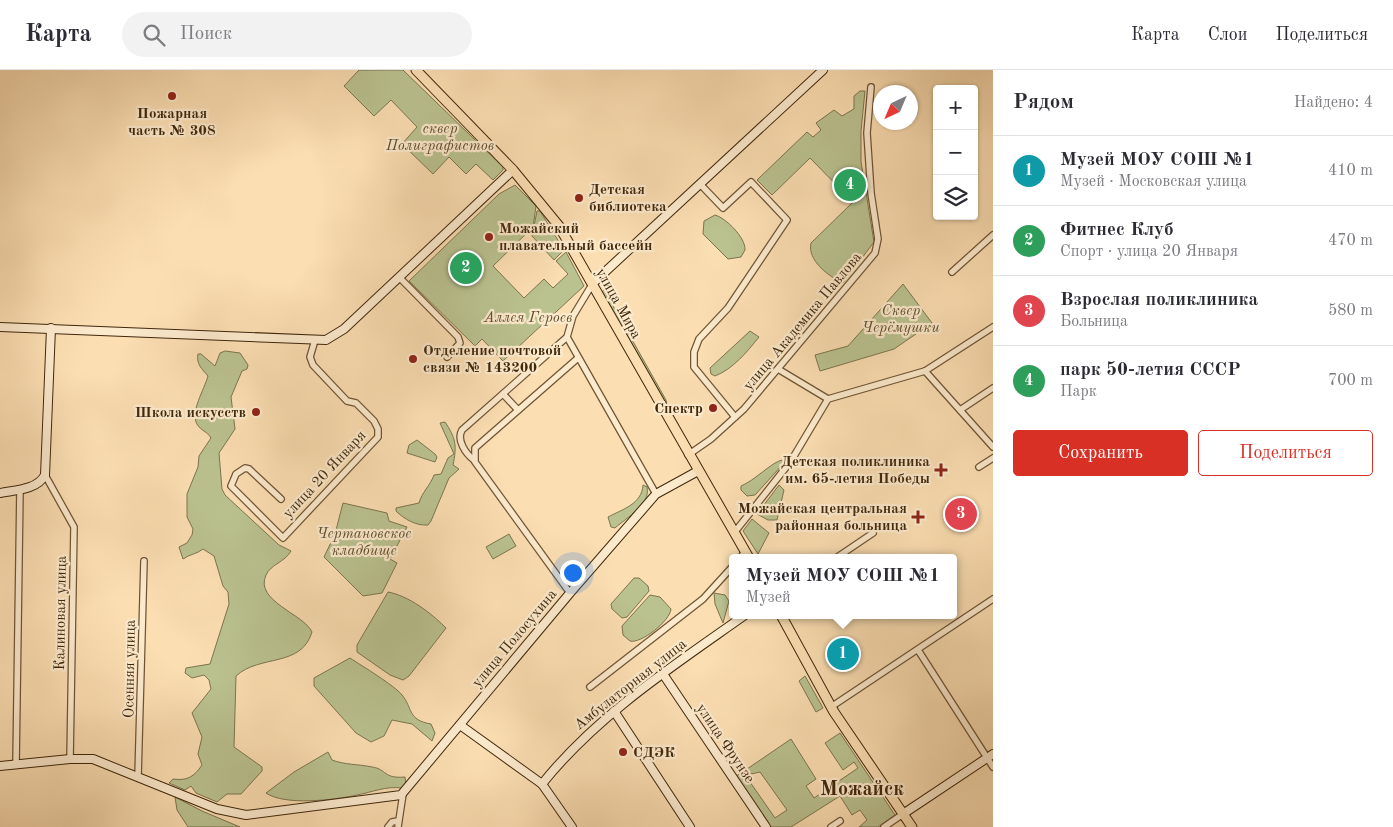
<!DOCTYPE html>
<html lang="ru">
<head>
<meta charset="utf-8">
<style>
  :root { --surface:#fff; --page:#f2f2f3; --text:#2b2b33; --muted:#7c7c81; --line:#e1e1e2; --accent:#d93025 }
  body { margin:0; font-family:"Old Standard TT",serif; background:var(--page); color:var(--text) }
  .controls { position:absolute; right:15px; top:15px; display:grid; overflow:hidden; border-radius:5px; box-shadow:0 1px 4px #0004 }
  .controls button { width:45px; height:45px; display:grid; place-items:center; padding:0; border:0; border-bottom:1px solid var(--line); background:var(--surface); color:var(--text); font:25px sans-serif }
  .compass { position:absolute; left:873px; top:15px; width:45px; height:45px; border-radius:50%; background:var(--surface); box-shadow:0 1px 4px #0004; rotate:224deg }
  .you { position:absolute; left:572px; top:502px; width:18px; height:18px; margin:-12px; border:4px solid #fff; border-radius:50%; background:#1a73e8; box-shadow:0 0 0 8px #1a73e833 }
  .badge { display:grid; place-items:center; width:32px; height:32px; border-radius:50%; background:var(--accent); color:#fff; font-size:16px; font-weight:700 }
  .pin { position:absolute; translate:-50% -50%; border:2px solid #fff; box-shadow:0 1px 5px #0006 }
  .popup { position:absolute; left:729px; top:484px; width:228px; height:65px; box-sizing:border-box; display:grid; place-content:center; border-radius:5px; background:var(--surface); filter:drop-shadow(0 1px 4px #0005); font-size:16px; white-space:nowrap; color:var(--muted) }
  .popup b { font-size:19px; color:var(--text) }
  .popup::after { content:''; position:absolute; left:50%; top:100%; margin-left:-10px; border:10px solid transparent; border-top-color:var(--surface) }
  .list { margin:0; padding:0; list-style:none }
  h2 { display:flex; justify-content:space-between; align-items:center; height:65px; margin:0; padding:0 20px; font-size:21px }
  h2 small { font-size:16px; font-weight:400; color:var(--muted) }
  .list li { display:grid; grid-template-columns:32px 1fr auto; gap:15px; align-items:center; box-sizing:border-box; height:70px; padding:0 20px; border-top:1px solid var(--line) }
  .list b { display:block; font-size:19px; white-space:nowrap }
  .list p { margin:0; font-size:16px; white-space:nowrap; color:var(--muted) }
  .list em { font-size:16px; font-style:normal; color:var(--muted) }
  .actions { display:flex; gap:10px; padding:15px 20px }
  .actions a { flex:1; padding:11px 0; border:1px solid var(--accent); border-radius:5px; text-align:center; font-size:18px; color:var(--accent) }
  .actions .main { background:var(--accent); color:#fff }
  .icon { flex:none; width:28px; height:28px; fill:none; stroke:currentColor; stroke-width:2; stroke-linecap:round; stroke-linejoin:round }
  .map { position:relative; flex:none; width:993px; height:757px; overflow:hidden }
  header { display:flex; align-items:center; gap:30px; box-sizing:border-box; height:70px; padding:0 25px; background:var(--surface); border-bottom:1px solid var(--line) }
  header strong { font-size:24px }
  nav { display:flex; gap:28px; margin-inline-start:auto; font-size:18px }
  .search { width:350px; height:45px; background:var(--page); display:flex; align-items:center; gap:12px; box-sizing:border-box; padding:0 18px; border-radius:28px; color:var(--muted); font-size:19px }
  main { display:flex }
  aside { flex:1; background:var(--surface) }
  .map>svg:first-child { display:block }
  .green { fill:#bac290; stroke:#7d744e }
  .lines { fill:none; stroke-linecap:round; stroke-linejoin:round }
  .street-casing { stroke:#6f5535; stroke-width:8 }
  .secondary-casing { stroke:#40270b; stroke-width:10 }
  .primary-casing { stroke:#40270b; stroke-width:11 }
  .street { stroke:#fceacd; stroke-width:5.5 }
  .secondary { stroke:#fceacd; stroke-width:8 }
  .primary { stroke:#fbdeb2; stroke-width:9 }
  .poi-dot { fill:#8f2418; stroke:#fceacd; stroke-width:2 }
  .labels { text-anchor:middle; stroke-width:4.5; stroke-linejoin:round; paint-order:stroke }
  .poi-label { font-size:15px; font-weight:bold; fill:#40270b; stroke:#fceacd; text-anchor:start }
  .park-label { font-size:15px; font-style:italic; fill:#5e4e2c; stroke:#fceacd }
  .street-label { font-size:15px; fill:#40270b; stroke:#fceacd }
  .district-label { font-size:20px; font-weight:bold; fill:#40270b; stroke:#fceacd }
</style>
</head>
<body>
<header>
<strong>Карта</strong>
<div class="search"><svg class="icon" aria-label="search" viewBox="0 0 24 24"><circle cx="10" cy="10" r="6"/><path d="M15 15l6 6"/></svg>Поиск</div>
<nav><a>Карта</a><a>Слои</a><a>Поделиться</a></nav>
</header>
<main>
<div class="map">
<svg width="993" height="757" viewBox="0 0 993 757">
  <rect width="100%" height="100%" fill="#fbdeb2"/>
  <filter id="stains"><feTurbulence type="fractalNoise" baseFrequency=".004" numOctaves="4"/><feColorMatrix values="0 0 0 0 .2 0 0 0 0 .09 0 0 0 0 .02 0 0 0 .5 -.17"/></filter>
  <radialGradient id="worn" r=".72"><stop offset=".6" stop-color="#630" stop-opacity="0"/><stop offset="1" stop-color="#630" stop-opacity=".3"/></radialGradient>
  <g class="green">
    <path d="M359,0H403L503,97V100L493,110L476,94L466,104L449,87L433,104L402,74L417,57L391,30L374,46L344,16Z"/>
    <path d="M860,21H865L861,61V92L874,172L843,213C828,206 807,190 811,173L853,132L810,88L772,125L757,110L807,62L813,67L821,60L816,53L834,40L842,46L854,39V26Z"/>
    <path d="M515,115L536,136L533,157L493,196L524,228L544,209L553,218L568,204L556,191L566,182L584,216L503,291L482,269L475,276L409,211L499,124Z"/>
    <path d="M537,141H540L564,180L554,190L532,166Z"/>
    <path d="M715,145C726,148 746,168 745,180L741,187L728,189L703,164L704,151Z"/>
    <path d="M903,214L932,253L894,279L820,301L815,285L848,276Z"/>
    <path d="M604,220L666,330L667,336L602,222Z"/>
    <path d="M750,261L759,267C747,282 733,299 715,306L711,304L710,298Z"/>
    <path d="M225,281L240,283L248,295L247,299L242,301L231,327L235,359L219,383L222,419L225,425L279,475L291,481C285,492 271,494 266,505C254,531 304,544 312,562C301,598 260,584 236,606L234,677L262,697V701L241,724H227L217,732L196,723L191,716L185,720L169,713L173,709C187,711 194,707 202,695L198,684L202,667L192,643L211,619L209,610L204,605L192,608L185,603L186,598L210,594L229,534L228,522L223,516L214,486L203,479C197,484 190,484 183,489L179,477L187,473L192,465L193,459L187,447V424L198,397L199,386L211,368C207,361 201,361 197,354C190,342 204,320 208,306C202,299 196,294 198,284H201L215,296L220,283Z"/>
    <path d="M445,352C456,368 457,376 453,395L459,399L449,408L431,451L428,455C416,456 404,449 396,441V438L419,433C422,422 430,416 434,405L441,404L448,388L454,384L440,353Z"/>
    <path d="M417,370L435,384L437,387L435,392L407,383L409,375Z"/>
    <path d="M782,390L784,393L755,425L747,426L741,420V416C754,411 772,392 782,390Z"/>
    <path d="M643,415L647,417C651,435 627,447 615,458L611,457L608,447C623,439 642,434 643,415Z"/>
    <path d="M779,415L784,420L777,450H768L757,444Z"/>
    <path d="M343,433L387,443L389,451L407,457L390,489L397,493L382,523L363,526L324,487L335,464Z"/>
    <path d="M752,449L769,463L758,484L743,461Z"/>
    <path d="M509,464L516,476L493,489L486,477Z"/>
    <path d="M634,508H639L648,516L649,521L627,547L622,548L612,539L611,534Z"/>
    <path d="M388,522C409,526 431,543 446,558L409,606L403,610L390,605L357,582V575Z"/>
    <path d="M714,523L725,525L729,531L723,553L715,534Z"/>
    <path d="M650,525L660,527L671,539C670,551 641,574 630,571L623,565L622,556Z"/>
    <path d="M350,588C362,596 394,615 402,625C413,638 407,650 431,654L435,663L432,671L412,654L392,650L384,666L371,672L356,663L314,616V608Z"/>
    <path d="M805,606L823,638L816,642L799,611Z"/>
    <path d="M840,663L895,745L878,757H859L867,750L860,740L852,745L840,726L791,757H769L736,706L743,702L775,748L787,740L760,702L751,704L747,699L791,669L816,709L806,716L814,728L858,698L854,692L843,700L825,673Z"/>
    <path d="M328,682L332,690C345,695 358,694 372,697C387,699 383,709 405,707L406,715L402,718C385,716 373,722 357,725C334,730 285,736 266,723L294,702Z"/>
    <path d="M175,727L202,741L240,757H188L177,740Z"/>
  </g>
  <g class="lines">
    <defs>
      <g id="street">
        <path d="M700,114L723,138L751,112L787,150L728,238L699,269L694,282V297L735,347"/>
        <path d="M952,202L993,165"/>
        <path d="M399,207L458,267L460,273L447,287"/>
        <path d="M593,213L573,246L567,267L656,424"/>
        <path d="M778,299L828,329"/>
        <path d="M925,301L993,377"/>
        <path d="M503,324L518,340"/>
        <path d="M960,340L993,318"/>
        <path d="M688,385L711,369L744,339L875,183L878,169L871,123L867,63L871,17"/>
        <path d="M474,390C466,384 456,370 462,360L567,267"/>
        <path d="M979,397L993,388"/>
        <path d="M45,405L74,457L70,689"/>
        <path d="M281,429L249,399L245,398L236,404L231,416L283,468L378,367V359L374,351L356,333L347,331L313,295L310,287L315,270"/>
        <path d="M734,463L791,391L828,329L925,301L993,257"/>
        <path d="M740,488L745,482"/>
        <path d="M836,488L873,463"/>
        <path d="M570,523L475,392V378L578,288"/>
        <path d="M918,580L993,697"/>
        <path d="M590,617L703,529L733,496"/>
        <path d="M831,637L993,529"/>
        <path d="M16,695L20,419"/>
        <path d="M138,707L144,491"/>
        <path d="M388,757L392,752L398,751"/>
        <path d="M398,757L403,724"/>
        <path d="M831,757L840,751"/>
        <path d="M884,757L903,744"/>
      </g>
      <g id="secondary">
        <path d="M593,213L823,0"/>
        <path d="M0,257L326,270L344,259L513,100"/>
        <path d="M0,423C15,420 37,420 45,405L51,258"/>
        <path d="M663,604L766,757"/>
        <path d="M614,641L690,757"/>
        <path d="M460,655L542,714L572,757"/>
        <path d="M0,696L70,689H93L217,739L246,745L401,725L570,523L656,424L698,401"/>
        <path d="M542,714C597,645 673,596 745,545"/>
        <path d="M903,744L993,684"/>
      </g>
      <g id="primary">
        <path d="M416,0L513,100L559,156L749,488"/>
        <path d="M781,545L834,642L912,757"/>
      </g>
    </defs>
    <use href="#street" class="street-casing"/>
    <use href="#secondary" class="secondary-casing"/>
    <use href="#primary" class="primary-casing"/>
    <use href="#street" class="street"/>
    <use href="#secondary" class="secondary"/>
    <use href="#primary" class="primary"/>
  </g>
  <g class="poi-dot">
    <circle cx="172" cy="26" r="5"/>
    <circle cx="579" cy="128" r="5"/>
    <circle cx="489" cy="167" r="5"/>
    <circle cx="413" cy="289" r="5"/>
    <circle cx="713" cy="338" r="5"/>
    <circle cx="256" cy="342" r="5"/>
    <path d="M938.5 392.5h5v5h5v5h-5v5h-5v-5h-5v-5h5z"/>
    <path d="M915.5 439.5h5v5h5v5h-5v5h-5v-5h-5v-5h5z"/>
    <circle cx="623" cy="682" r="5"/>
  </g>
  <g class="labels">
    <g class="poi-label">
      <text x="172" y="48" text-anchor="middle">Пожарная<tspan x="172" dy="17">часть № 308</tspan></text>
      <text x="589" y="124">Детская<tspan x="589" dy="17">библиотека</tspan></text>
      <text x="499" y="163">Можайский<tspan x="499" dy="17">плавательный бассейн</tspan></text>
      <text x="423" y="285">Отделение почтовой<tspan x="423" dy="17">связи № 143200</tspan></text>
      <text x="703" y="343" text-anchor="end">Спектр</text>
      <text x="246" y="347" text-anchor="end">Школа искусств</text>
      <text x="930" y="396" text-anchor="end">Детская поликлиника<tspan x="930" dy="17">им. 65-летия Победы</tspan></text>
      <text x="907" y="443" text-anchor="end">Можайская центральная<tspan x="907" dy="17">районная больница</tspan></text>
      <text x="633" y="687">СДЭК</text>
    </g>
    <g class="park-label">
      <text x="440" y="63">сквер<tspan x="440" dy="17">Полиграфистов</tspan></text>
      <text x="901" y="245">Сквер<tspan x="901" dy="17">Черёмушки</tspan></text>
      <text x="528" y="252">Аллея Героев</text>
      <text x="364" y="468">Чертановское<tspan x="364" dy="17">кладбище</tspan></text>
    </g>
    <g class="street-label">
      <text transform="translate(619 233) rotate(61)" y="5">улица Мира</text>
      <text transform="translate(802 251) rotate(-50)" y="5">улица Академика Павлова</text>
      <text transform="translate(324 404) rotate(-47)" y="5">улица 20 Января</text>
      <text transform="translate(60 543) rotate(-89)" y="5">Калиновая улица</text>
      <text transform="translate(514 568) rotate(-50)" y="5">улица Полосухина</text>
      <text transform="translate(129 599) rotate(-89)" y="5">Осенняя улица</text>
      <text transform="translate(630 614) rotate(-38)" y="5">Амбулаторная улица</text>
      <text transform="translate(726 673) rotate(56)" y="5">улица Фрунзе</text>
    </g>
    <g class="district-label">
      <text x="862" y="725">Можайск</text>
    </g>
  </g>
  <rect width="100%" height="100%" filter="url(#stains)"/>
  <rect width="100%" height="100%" fill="url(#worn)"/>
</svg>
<div class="controls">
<button>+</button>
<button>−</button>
<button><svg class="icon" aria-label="layers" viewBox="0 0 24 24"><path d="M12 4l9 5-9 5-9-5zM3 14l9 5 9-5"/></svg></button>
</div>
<svg class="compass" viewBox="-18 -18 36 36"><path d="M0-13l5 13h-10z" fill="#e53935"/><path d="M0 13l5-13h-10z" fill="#7c7c81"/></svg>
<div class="you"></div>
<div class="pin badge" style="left:843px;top:584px;background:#0f9aa8">1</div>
<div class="popup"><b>Музей МОУ СОШ №1</b>Музей</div>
<div class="pin badge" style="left:466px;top:198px;background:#2e9e5b">2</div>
<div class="pin badge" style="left:961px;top:444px;background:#e0444e">3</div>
<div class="pin badge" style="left:850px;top:115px;background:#2e9e5b">4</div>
</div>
<aside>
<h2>Рядом<small>Найдено: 4</small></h2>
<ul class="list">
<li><span class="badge" style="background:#0f9aa8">1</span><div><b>Музей МОУ СОШ №1</b><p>Музей · Московская улица</p></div><em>410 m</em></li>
<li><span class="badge" style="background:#2e9e5b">2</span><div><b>Фитнес Клуб</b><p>Спорт · улица 20 Января</p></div><em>470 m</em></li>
<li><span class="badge" style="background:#e0444e">3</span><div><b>Взрослая поликлиника</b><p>Больница</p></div><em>580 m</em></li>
<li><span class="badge" style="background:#2e9e5b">4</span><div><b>парк 50-летия СССР</b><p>Парк</p></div><em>700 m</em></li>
</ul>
<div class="actions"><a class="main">Сохранить</a><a>Поделиться</a></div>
</aside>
</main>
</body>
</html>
